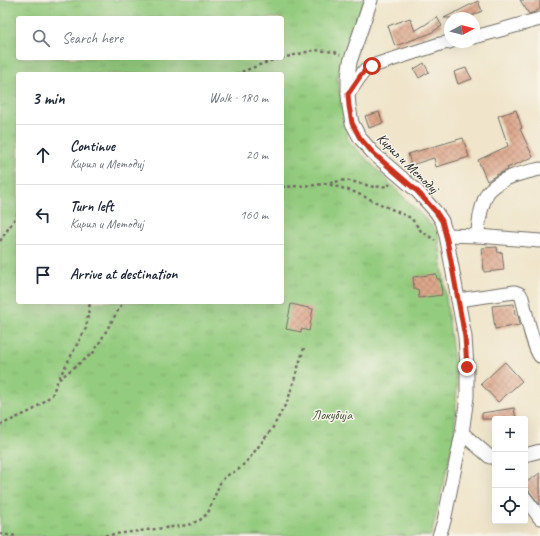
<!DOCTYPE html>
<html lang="en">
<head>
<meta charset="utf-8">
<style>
  :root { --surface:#fff; --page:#f6f6f7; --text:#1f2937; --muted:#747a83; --line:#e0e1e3 }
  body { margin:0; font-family:Caveat,sans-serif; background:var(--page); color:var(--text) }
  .controls { position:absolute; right:12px; bottom:12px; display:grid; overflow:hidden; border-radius:4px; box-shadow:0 4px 16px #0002 }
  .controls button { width:36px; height:36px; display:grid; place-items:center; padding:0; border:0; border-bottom:1px solid var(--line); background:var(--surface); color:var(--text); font:20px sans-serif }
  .compass { position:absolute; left:444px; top:12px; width:36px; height:36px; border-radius:50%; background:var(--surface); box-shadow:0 4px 16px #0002; rotate:83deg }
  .stop { position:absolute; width:12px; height:12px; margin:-9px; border:3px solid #c8321e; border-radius:50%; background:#fff }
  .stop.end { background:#c8321e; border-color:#fff; box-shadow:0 1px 4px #0008 }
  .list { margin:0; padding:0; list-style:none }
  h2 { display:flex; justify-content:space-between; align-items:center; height:52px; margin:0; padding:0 16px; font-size:17px }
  h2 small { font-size:13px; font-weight:400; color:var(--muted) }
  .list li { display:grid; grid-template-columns:26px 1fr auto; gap:12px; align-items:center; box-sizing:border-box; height:60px; padding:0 16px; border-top:1px solid var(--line) }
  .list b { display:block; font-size:15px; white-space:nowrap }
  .list p { margin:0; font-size:13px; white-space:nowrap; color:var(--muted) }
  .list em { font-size:13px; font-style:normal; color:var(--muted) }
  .icon { flex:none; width:22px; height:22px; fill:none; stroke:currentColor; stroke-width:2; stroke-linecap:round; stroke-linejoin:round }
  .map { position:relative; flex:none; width:540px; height:536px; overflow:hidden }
  .search { position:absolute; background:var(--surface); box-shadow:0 4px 16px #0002; left:16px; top:16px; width:268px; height:44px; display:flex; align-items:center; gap:10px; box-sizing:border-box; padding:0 14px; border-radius:4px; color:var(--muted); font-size:15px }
  .panel { position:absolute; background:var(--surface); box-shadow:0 4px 16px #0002; left:16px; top:72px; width:268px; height:232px; border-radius:4px }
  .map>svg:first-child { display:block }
  .park { fill:url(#park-tufts); stroke:#607c55; fill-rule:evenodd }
  .building { fill:url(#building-cross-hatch) }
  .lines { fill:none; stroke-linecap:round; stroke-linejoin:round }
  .minor-casing { stroke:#706c63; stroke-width:15 }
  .path { stroke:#706c63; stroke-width:2.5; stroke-dasharray:3 3; stroke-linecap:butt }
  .minor { stroke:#fff; stroke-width:13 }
  .route { stroke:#c8321e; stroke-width:5 }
  .labels { text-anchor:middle; stroke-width:3; stroke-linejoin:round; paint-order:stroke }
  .street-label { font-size:14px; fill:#2b2b2b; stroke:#f7f3e8 }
  .park-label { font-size:14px; fill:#4a5b44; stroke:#f7f3e8 }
</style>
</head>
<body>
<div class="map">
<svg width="540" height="536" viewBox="0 0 540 536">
  <defs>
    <pattern id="park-tufts" width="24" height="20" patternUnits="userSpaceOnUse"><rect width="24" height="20" fill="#94cc7f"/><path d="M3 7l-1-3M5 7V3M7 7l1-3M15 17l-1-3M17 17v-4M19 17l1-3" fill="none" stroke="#80af6e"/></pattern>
    <pattern id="building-cross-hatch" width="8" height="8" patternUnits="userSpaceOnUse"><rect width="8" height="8" fill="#dda78c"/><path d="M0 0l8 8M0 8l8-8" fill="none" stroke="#b38873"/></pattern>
  </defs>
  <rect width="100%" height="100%" fill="#f7f3e8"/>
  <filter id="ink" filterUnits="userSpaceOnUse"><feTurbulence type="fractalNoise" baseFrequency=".025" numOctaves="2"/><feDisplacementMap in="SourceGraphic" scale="8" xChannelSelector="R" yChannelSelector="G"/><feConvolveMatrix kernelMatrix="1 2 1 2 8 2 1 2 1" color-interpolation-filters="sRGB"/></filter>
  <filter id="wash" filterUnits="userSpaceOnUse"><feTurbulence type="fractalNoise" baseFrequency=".012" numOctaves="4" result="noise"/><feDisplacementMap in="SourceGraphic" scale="16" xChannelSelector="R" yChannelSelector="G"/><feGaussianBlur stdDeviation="0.9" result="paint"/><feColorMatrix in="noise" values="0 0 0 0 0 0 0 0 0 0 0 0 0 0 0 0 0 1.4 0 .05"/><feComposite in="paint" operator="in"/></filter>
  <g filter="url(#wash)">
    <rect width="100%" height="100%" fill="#f0e5cb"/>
    <path class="park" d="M0,0H364L337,78L348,140L438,232L457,387L454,438L431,536H0ZM18,18H282V58H18ZM18,74H282V302H18Z"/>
    <g id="blocks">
      <g class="building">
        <path d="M520,0H540V9L535,12L529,14Z"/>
        <path d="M478,1L482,11L468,18H444Z"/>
        <path d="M437,17L442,26L429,34L395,46L388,26L410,18L415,31Z"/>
        <path d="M424,63L429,72L419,78L414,69Z"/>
        <path d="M466,68L472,79L458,84L454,72Z"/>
        <path d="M516,110L522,128L520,129L533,157L507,168L508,170L498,174L487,181L478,160L508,146L498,116Z"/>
        <path d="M379,112L383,123L369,128L365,116Z"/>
        <path d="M463,138L469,157L436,167L434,158L411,165L408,154Z"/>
        <path d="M497,247L498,253L502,252L504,270L484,272L482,248Z"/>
        <path d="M436,274L437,279H440L442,295L419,298L418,289H414L413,277Z"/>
        <path d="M291,304L313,309L309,331L301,329V332L286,329Z"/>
        <path d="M514,304L515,315H518L520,325L495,329L492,306Z"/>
        <path d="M505,362L522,381L498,402L481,384Z"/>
        <path d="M514,408L516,419H482V413Z"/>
        <path d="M540,473V505L525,486V483Z"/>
      </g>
    </g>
  </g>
  <g filter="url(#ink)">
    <use href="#blocks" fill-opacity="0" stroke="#706c63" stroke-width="1"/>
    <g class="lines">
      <defs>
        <g id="minor">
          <path d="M474,37L486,34L540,19"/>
          <path d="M348,93V77L350,62L371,0"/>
          <path d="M446,235L478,236L540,241"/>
          <path d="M478,236C478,227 479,220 481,211C483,204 485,194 491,189C505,176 523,173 540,169"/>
          <path d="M458,300L515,292L520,294L522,298C526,312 532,345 540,356"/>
          <path d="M462,433L490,457H495"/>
          <path d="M525,455L540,451"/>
          <path d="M525,498L540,518"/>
          <path d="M439,536L444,521L462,433L467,397V367L465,337L446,235L442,221L436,212L417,191L373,153L360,138L352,123L349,106L348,94L361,75L366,69L372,66L440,44L450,42"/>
        </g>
      </defs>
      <use href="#minor" class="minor-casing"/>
      <g class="path">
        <path d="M236,74L270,61L315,50L335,52L340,55"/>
        <path d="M324,183L352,191L411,218L421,231L435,240"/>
        <path d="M282,187L316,185L346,180L374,187L388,186L390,184"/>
        <path d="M0,241L18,214"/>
        <path d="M59,378L86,328L90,302"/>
        <path d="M0,425L33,410L52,395L58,380L94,352L123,302"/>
        <path d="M0,534L16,536"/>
        <path d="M99,536L188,525L200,520L208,513L220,483L226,476L238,470L248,460L272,429L288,400L304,348"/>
      </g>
      <use href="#minor" class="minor"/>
    </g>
  </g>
  <g class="lines" filter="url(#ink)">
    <path class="route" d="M372,66L366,69L361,75L348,94L349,106L352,123L360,138L373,153L417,191L436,212L442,221L447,240L465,337L467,367"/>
  </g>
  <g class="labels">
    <g class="street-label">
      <text transform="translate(408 163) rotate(44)" y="5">Кирил и Методиј</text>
    </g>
    <g class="park-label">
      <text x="332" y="419">Локубија</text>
    </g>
  </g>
</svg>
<div class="controls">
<button>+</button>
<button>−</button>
<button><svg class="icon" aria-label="locate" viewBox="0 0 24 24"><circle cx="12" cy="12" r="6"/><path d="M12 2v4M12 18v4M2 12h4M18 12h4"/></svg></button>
</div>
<svg class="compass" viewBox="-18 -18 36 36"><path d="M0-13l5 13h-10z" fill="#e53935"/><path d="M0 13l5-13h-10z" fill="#747a83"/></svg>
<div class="stop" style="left:372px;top:66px"></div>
<div class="stop end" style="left:467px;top:367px"></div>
<div class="search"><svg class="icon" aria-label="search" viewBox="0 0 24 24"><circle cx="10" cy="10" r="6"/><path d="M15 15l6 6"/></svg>Search here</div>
<section class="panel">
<h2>3 min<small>Walk · 180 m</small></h2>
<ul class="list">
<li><svg class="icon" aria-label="ahead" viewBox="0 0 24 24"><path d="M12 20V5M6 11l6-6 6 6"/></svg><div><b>Continue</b><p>Кирил и Методиј</p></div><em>20 m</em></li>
<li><svg class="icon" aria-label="left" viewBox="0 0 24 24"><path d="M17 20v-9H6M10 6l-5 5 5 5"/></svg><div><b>Turn left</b><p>Кирил и Методиј</p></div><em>160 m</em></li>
<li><svg class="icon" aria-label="arrive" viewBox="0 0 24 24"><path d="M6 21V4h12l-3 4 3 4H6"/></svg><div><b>Arrive at destination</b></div></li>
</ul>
</section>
</div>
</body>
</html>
